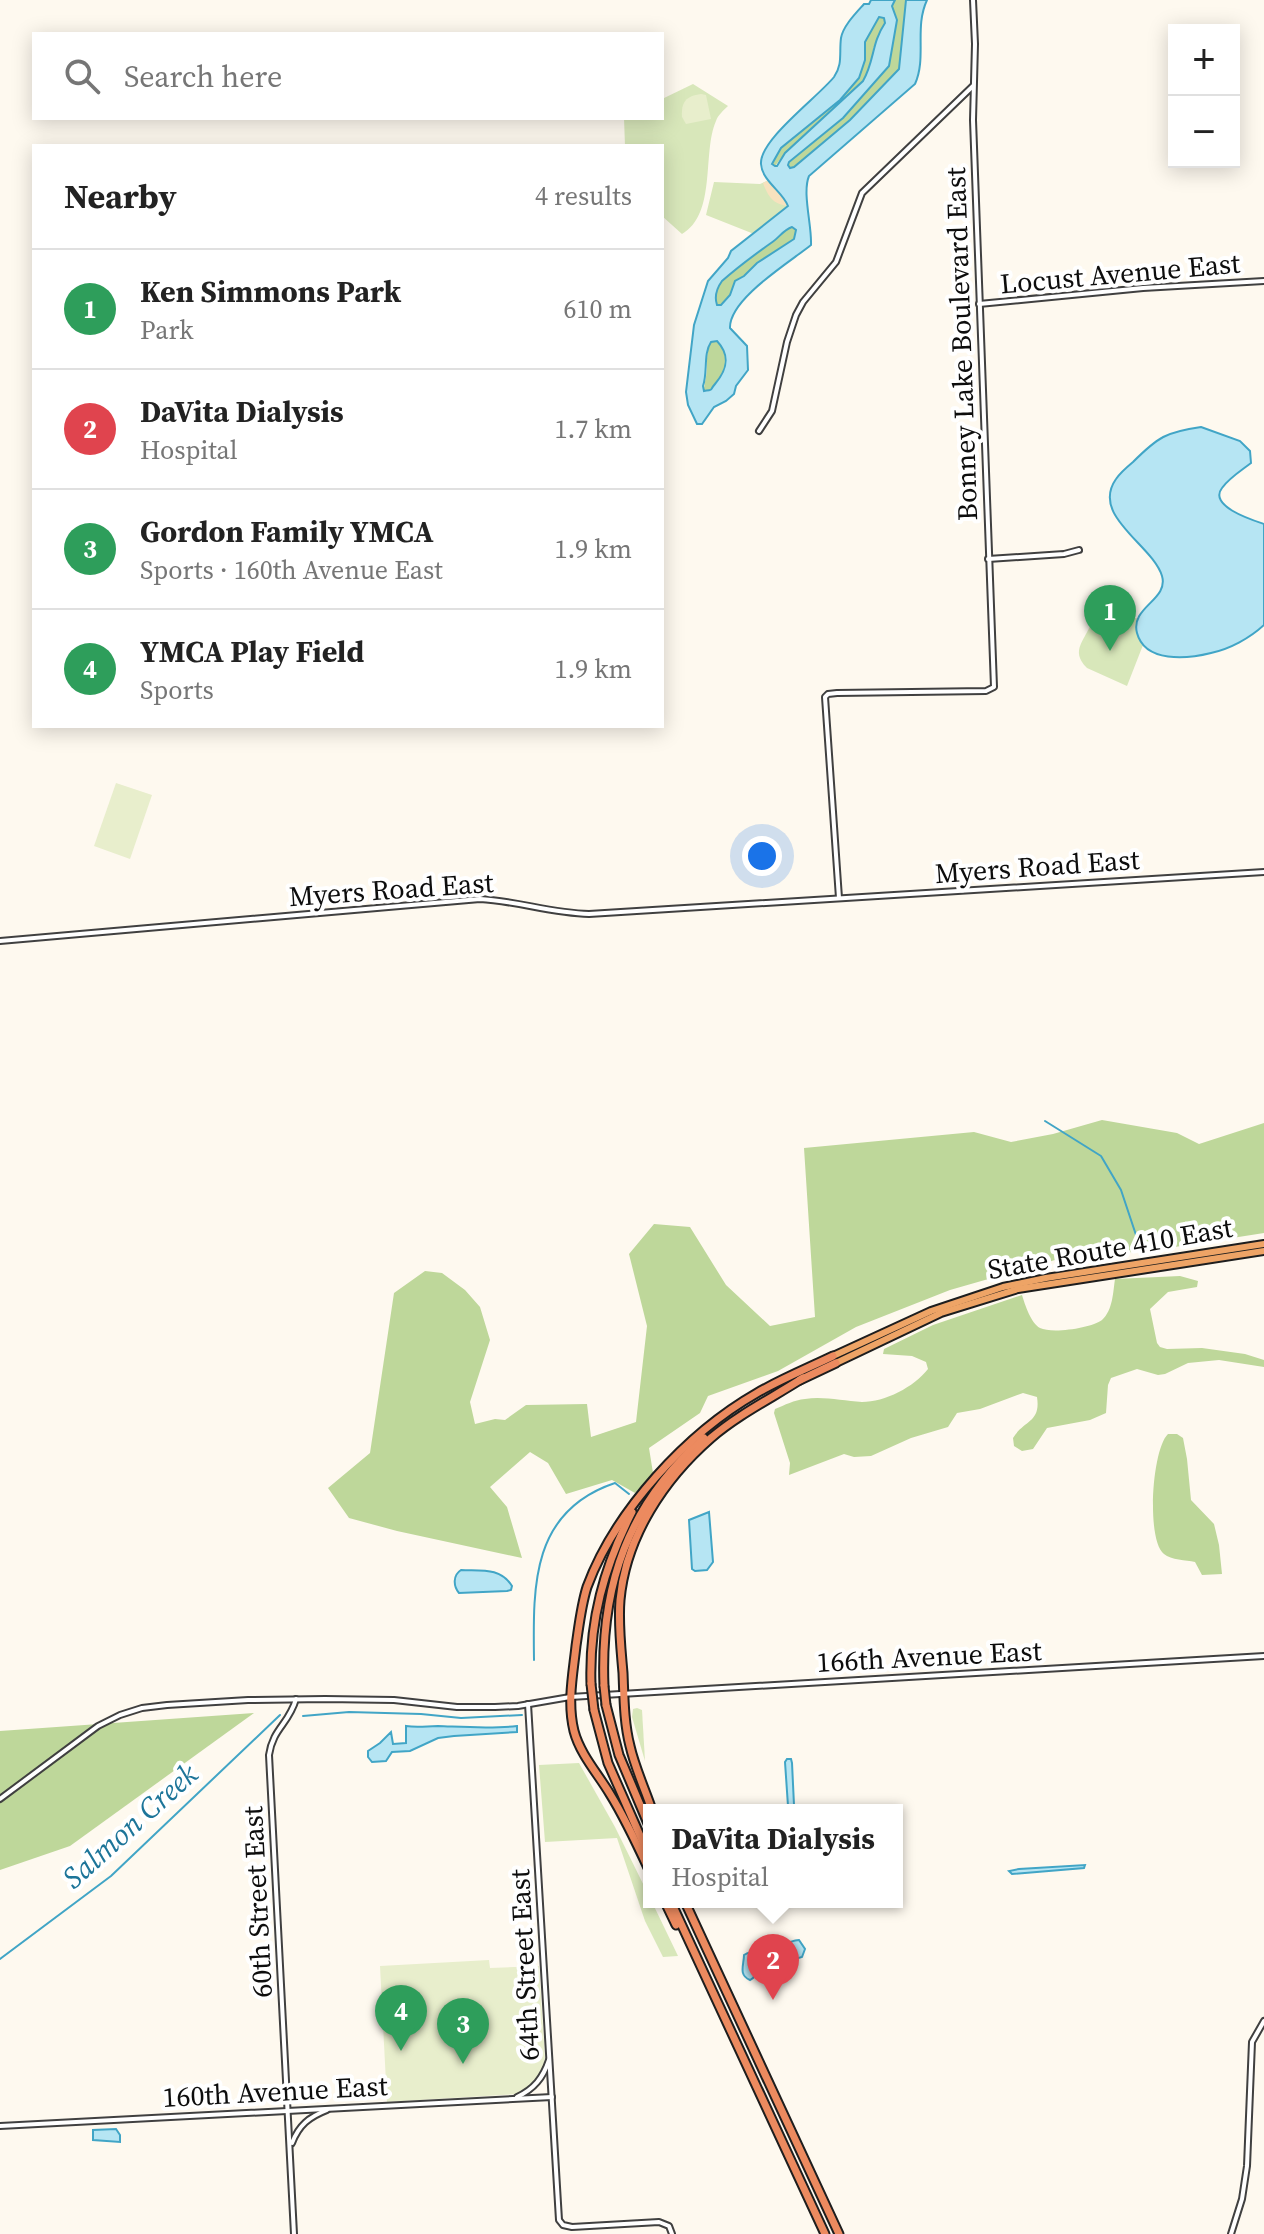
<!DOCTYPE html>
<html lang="en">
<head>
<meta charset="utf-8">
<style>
  :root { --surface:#fff; --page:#f6f6f6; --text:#222; --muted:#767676; --line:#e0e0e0; --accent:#d93025 }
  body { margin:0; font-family:"Source Serif 4",serif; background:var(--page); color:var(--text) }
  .controls { position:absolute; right:24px; top:24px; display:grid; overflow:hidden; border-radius:0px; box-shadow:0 4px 20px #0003 }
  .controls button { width:72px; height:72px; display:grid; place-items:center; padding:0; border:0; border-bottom:2px solid var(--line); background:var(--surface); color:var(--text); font:40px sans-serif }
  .you { position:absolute; left:762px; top:856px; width:28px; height:28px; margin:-20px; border:6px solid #fff; border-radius:50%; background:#1a73e8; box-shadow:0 0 0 12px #1a73e833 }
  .badge { display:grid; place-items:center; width:52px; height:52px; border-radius:50%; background:var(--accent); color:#fff; font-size:26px; font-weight:700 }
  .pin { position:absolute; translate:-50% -66px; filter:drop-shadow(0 2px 4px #0008) }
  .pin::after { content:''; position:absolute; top:42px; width:28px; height:24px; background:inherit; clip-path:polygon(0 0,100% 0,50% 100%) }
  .popup { position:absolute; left:643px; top:1804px; width:260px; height:104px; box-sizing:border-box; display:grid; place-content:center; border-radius:0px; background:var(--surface); filter:drop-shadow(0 2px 6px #0005); font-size:26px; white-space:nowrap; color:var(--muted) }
  .popup b { font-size:30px; color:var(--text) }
  .popup::after { content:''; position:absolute; left:50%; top:100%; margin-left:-16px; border:16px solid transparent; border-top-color:var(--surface) }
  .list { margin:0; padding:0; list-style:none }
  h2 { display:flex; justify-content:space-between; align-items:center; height:104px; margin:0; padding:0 32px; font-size:34px }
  h2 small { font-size:26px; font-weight:400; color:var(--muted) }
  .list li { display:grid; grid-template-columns:52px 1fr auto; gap:24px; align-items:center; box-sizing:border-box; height:120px; padding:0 32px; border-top:2px solid var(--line) }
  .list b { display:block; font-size:30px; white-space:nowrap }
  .list p { margin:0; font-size:26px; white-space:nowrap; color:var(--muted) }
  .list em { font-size:26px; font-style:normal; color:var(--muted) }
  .icon { flex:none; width:44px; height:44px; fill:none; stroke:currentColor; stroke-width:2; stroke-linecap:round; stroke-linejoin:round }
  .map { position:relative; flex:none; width:1264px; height:2234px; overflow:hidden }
  .search { position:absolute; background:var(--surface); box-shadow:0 4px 20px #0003; left:32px; top:32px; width:632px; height:88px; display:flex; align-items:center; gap:20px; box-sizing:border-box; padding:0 28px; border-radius:0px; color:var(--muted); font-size:30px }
  .panel { position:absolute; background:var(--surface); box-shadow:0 4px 20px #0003; left:32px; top:144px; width:632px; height:584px; border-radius:0px }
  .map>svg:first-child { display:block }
  .green { fill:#d8e7ba }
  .forest { fill:#bed79a }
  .sand { fill:#f7e2be }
  .pitch { fill:#e8eecc }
  .water { fill:#b6e5f3; stroke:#41a5c6; stroke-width:2; fill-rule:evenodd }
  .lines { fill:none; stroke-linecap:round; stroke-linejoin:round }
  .stream { stroke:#41a5c6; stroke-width:2 }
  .tertiary-casing { stroke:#404040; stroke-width:8 }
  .trunk-casing { stroke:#1e1e1e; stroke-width:10 }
  .motorway-casing { stroke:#1e1e1e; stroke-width:11 }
  .tertiary { stroke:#fff; stroke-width:4 }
  .trunk { stroke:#eea466; stroke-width:6 }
  .motorway { stroke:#ec8a5f; stroke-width:7 }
  .motorway-bridge-casing { stroke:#1e1e1e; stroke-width:11; stroke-linecap:butt }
  .motorway-bridge { stroke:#ec8a5f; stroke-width:7 }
  .labels { text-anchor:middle; stroke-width:8; stroke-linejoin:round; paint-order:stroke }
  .street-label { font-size:28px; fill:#0d0d0d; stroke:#fff }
  .water-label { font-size:30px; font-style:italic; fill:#1d7599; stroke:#fff }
</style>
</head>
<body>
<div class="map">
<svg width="1264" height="2234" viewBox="0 0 1264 2234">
  <rect width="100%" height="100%" fill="#fef9ef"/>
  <g class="green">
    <path d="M693,84L728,106C723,111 718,115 716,121C702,152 717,214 682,234L662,216V146H625L624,118H662V99Z"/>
    <path d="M769,180L789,205L754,234L706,215L714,182L760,184Z"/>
    <path d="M1138,618C1135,629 1138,636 1143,645L1127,686L1087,668C1069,650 1086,640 1092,621Z"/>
    <path d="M637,1708L642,1710L645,1761L632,1717L633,1709Z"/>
    <path d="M579,1763L615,1827L649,1896V1902H652L678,1956L663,1957L645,1921L617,1838L545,1842L539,1765Z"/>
  </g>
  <g class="forest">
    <path d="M895,0H906L899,69L850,120L794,167L790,168L788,165L789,162L889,66L897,20L892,6Z"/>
    <path d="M879,16L884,18L885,23L873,49L872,66L863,81L785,153L775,166L772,164L781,148L840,100L865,60V42Z"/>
    <path d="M792,227L796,229L794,239L757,263L744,276L735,281L730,295L721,306L717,305C714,297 717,288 722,281C738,267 754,255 771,243C779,238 783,230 792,227Z"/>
    <path d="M717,341C731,356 727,370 715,384C708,392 714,389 704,391C704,386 705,382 706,377C708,365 705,353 711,342Z"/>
    <path d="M1102,1120L1177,1133L1199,1144L1264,1123V1233L1162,1249L1055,1260L950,1290L856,1327L778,1371L708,1396L700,1413L649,1448L653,1473L635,1493L612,1480L566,1494L548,1463L530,1452L490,1487L507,1507L522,1558L397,1531L349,1518L328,1488L370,1453L394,1293L425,1271L442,1273L465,1290L480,1307L490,1340L470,1402L475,1424L495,1419L505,1420L526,1405L587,1404L591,1437L636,1422L647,1326L629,1254L654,1224L690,1227L726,1285L770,1326L815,1317L804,1148L974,1132L1011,1142L1053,1134Z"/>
    <path d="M1180,1276L1198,1281L1197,1287L1168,1292L1150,1309L1157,1343L1160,1347L1167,1349L1202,1348L1245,1354L1264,1360V1367L1219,1360L1188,1363L1165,1374L1158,1375L1137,1369L1111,1378L1108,1385L1106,1413L1090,1420L1047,1428L1033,1449L1022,1451L1014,1446L1013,1438C1024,1420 1041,1423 1037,1397L1023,1393L980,1409L957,1413L948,1427L911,1438L871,1456L854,1457L844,1454L789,1475L790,1463L774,1413L775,1409C785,1405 794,1400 805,1399C823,1396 843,1401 862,1402C885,1402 914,1387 928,1369L926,1362L912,1356L883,1354L884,1349L933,1325L1022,1295C1025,1305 1031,1323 1040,1328C1052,1334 1092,1328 1102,1320C1113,1310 1113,1292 1115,1279Z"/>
    <path d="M1168,1434H1177L1183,1438L1187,1459L1191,1500L1214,1524L1219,1545L1222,1574L1202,1575L1195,1562C1186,1560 1171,1560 1164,1554C1146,1540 1152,1449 1168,1434Z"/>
    <path d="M254,1713L70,1846L0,1870V1731Z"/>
  </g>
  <path class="sand" d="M769,180L784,198L789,206C773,205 768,196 763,183Z"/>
  <g class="pitch">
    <path d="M701,94L706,95L711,119L686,124L682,117C681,102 686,96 701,94Z"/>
    <path d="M116,783L152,795L130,859L94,846Z"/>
    <path d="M489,1960L490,1968L539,1966L545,2058C543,2075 534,2087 518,2094L387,2102L380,1966Z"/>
  </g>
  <g class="water">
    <path d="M871,0H895L892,6L897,20L889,66L843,118L789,162L788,165L790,168L794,167L850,120L899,69L906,0H927C914,28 927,57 915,84L809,176C802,193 812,225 811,245C790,262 729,299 730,328L747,346L748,370L736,386L734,394L726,401L714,407L702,424H697L688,405L686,392L694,325L708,281L728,258L731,251L788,206C783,192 762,181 761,164C759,140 818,97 834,77C843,64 839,53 841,38C843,26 856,13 864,4H869ZM879,17L884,18L885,23C871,44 875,60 863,81L785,153L777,166H775L772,164L781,148L840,100L859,78L865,60V42ZM792,227L796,230L794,239L757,263L744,276L735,281L730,295L721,305H717C714,296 717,288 722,281C738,267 754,255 771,243C779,238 783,230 792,227ZM717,341C731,356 727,370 715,384C708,392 715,389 704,391L703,386C708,372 703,354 711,342Z"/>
    <path d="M1201,427L1240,441L1250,451L1251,463C1242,470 1229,478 1222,488C1208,506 1252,520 1264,524V625C1250,638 1230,649 1211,653C1187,659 1145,663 1137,633C1130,607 1169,600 1162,576C1153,545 1090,516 1116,479C1120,473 1127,467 1133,462C1158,437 1166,432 1201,427Z"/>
    <path d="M709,1512L713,1562L707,1570L695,1571L692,1569L689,1520Z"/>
    <path d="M461,1570C481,1571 500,1567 512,1586L511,1590L507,1591L459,1593C453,1586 453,1575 461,1570Z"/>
    <path d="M406,1726C418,1728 427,1726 438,1726C465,1727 491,1729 517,1726V1732L454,1736L438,1738L410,1751L392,1752L386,1761L372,1762L368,1757V1751L380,1743L391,1732L393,1744L406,1743Z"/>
    <path d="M787,1759H791L792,1763L794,1805V1808L791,1809L788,1806L785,1762Z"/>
    <path d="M1085,1865L1084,1868L1012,1874L1009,1871L1019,1869Z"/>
    <path d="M799,1940L805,1949L802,1957L758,1970L753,1978L750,1980C738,1975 744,1965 744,1955C753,1949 761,1952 771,1949C781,1946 788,1941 799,1940Z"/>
    <path d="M116,2129L120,2135V2142L93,2140V2130Z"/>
  </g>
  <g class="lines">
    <g class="stream">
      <path d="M1045,1121L1101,1156L1121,1190L1141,1250"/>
      <path d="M534,1660C533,1586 531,1511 615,1483L629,1494"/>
      <path d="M303,1716L349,1712L421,1714L461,1718L522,1715"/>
      <path d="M0,1959L111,1876L280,1715"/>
    </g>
    <defs>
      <g id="tertiary">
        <path d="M979,304L1143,288L1264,281"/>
        <path d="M759,431L772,411L787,342L796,315L803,302L836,262L862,193L973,86"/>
        <path d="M988,559L1064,554L1079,550"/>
        <path d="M839,898L825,697L828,694L837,693L986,691L994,687L973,120L975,44L973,0"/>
        <path d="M0,941L480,899C517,901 551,913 589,914L1264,872"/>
        <path d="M528,1704L559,2220L563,2225L572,2227L659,2222L669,2226L672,2234"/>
        <path d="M0,1799L98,1726L120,1715L142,1708L167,1705L248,1700L325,1699L394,1700L457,1707H495L518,1706L570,1697L1264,1656"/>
        <path d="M517,2097C534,2089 543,2078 549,2060"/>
        <path d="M0,2126L552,2097"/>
        <path d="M292,2143C299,2125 309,2117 327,2110"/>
        <path d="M294,2234L269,1755C273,1728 289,1724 296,1699"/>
        <path d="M1231,2234L1242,2199L1247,2166L1252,2042L1264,2021"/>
      </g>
      <g id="trunk">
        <path d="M833,1356L931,1311L1003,1287L1046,1278L1264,1244"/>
        <path d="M836,1363L941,1313L1018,1289L1264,1251"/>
      </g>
      <g id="motorway">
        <path d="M800,1380L836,1363"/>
        <path d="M591,1684C589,1621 604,1567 632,1512"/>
        <path d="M604,1686C600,1585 628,1505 704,1438"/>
        <path d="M606,1705L619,1755L649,1826"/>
        <path d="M594,1710L608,1763L649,1856"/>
        <path d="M652,1810C645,1789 635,1768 630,1746C624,1723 624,1697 623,1673C621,1649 618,1624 620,1600C626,1536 664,1479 711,1438C739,1414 772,1398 803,1378"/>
        <path d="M649,1870C637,1844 625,1818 610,1794C598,1774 580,1754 574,1731C567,1702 573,1674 576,1646C579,1626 581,1606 587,1587C615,1511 687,1433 757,1393C781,1379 808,1368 833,1356"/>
        <path d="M665,1902L676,1925"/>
        <path d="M671,1902L825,2234"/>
        <path d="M685,1902L839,2234"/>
      </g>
    </defs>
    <use href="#tertiary" class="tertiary-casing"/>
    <use href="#trunk" class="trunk-casing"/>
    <use href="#motorway" class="motorway-casing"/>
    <use href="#tertiary" class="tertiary"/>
    <use href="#trunk" class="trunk"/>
    <use href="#motorway" class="motorway"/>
    <defs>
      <g id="motorway-bridge">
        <path d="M591,1684L594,1710"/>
        <path d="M604,1686L606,1705"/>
      </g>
    </defs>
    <use href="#motorway-bridge" class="motorway-bridge-casing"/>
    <use href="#motorway-bridge" class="motorway-bridge"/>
  </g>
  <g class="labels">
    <g class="street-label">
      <text transform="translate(1120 273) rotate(-5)" y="10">Locust Avenue East</text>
      <text transform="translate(961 344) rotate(-92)" y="10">Bonney Lake Boulevard East</text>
      <text transform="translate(1037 866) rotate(-4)" y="10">Myers Road East</text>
      <text transform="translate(391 889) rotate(-4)" y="10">Myers Road East</text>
      <text transform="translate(1110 1248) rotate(-10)" y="10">State Route 410 East</text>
      <text transform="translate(929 1656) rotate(-3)" y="10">166th Avenue East</text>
      <text transform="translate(257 1902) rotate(-93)" y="10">60th Street East</text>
      <text transform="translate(524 1965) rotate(-93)" y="10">64th Street East</text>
      <text transform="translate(275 2091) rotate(-3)" y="10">160th Avenue East</text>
    </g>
    <g class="water-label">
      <text transform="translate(130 1826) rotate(-42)" y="10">Salmon Creek</text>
    </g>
  </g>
</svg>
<div class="controls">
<button>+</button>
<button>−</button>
</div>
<div class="you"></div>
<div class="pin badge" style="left:1110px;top:651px;background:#2e9e5b">1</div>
<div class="pin badge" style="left:773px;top:2000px;background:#e0444e">2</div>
<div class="popup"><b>DaVita Dialysis</b>Hospital</div>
<div class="pin badge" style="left:463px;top:2064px;background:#2e9e5b">3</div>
<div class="pin badge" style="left:401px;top:2051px;background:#2e9e5b">4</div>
<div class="search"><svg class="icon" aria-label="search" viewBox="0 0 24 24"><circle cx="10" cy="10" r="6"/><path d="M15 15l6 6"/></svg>Search here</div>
<section class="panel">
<h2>Nearby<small>4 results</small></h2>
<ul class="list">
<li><span class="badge" style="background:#2e9e5b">1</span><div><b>Ken Simmons Park</b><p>Park</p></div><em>610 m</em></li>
<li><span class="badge" style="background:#e0444e">2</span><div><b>DaVita Dialysis</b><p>Hospital</p></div><em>1.7 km</em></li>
<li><span class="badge" style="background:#2e9e5b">3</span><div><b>Gordon Family YMCA</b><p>Sports · 160th Avenue East</p></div><em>1.9 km</em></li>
<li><span class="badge" style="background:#2e9e5b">4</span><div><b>YMCA Play Field</b><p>Sports</p></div><em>1.9 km</em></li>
</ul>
</section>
</div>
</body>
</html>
